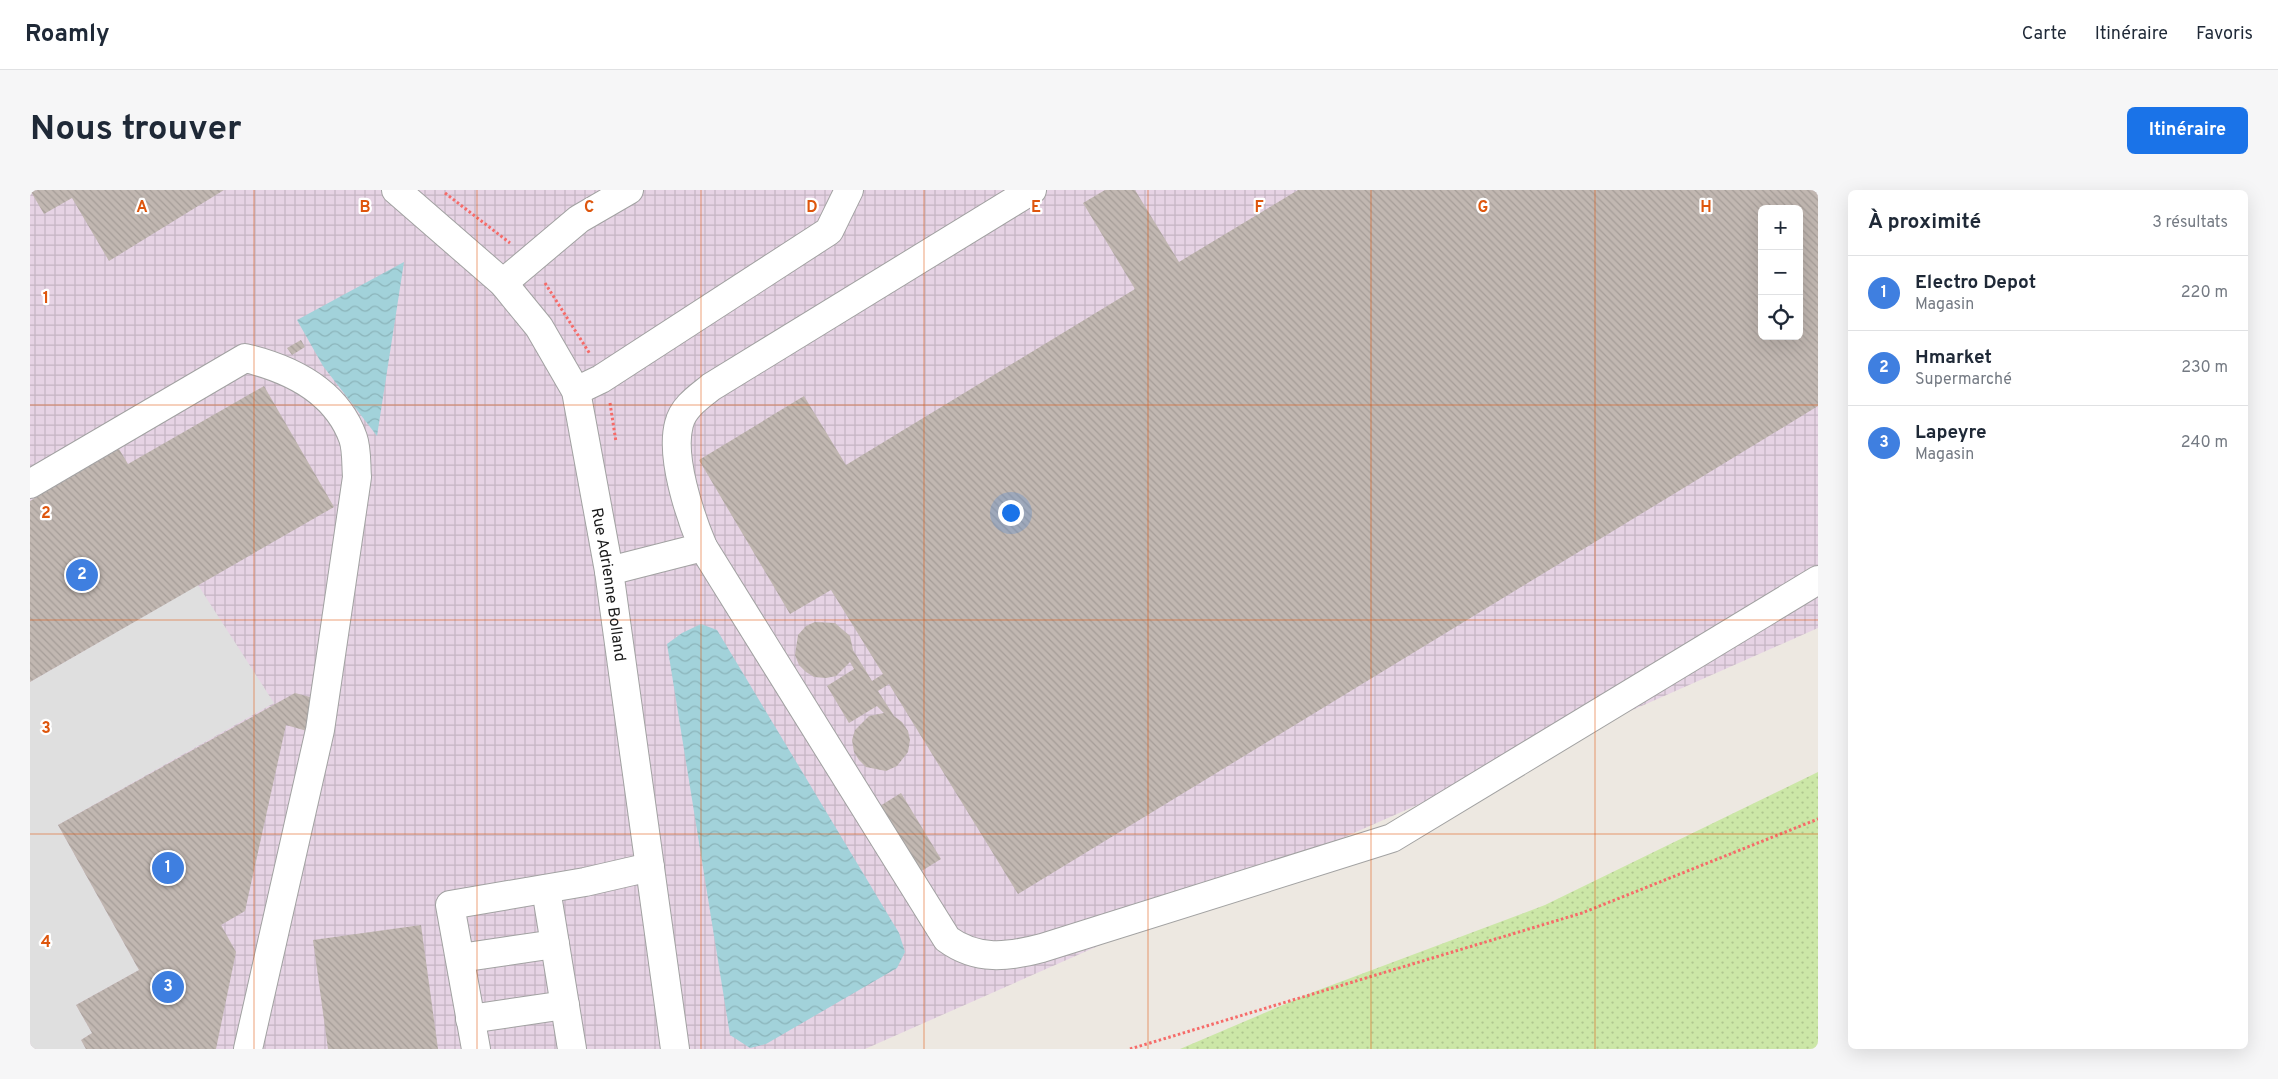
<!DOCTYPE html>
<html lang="fr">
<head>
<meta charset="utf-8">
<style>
  :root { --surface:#fff; --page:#f6f6f7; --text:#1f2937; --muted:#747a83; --line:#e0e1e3; --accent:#1a73e8 }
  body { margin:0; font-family:Overpass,sans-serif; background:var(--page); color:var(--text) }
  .controls { position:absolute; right:15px; top:15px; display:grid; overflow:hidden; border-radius:8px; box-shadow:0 5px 20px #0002 }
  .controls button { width:45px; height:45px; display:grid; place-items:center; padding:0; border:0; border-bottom:1px solid var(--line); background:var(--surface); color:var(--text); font:25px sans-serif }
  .you { position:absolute; left:980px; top:322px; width:18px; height:18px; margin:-12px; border:4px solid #fff; border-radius:50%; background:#1a73e8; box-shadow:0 0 0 8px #1a73e833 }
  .badge { display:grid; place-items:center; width:32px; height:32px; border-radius:50%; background:var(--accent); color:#fff; font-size:16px; font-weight:700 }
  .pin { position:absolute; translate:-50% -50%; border:2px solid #fff; box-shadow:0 1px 5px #0006 }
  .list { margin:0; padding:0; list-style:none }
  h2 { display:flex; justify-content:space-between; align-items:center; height:65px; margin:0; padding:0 20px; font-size:21px }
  h2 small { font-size:16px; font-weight:400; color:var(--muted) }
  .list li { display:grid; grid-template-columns:32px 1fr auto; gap:15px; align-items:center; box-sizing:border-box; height:75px; padding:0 20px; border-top:1px solid var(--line) }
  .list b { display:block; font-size:19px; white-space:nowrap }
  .list p { margin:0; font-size:16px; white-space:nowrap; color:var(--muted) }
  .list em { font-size:16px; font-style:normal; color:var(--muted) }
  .icon { flex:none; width:28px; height:28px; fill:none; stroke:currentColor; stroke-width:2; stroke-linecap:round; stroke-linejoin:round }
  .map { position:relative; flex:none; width:1788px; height:859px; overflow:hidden; border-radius:8px }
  header { display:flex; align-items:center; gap:30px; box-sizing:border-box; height:70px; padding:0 25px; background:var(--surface); border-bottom:1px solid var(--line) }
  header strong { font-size:24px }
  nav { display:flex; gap:28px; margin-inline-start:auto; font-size:18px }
  .intro { display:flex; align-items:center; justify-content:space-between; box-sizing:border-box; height:120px; padding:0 30px }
  h1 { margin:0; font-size:35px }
  .button { padding:12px 22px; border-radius:8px; background:var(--accent); color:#fff; font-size:18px; font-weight:700 }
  main { display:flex; gap:30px; padding:0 30px }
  aside { flex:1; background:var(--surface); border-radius:8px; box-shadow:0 5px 20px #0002 }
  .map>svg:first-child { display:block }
  .industrial { fill:url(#industrial-grid); fill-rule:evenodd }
  .grass { fill:url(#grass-dots) }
  .parking { fill:#dfdfdf }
  .water { fill:url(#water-waves) }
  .building { fill:url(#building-back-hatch); fill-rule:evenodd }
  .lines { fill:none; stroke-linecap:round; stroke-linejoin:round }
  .minor-casing { stroke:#a2a2a2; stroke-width:30 }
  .path { stroke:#f66b69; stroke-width:3; stroke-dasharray:2.5 2.5; stroke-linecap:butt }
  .minor { stroke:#fff; stroke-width:28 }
  .grid { fill:none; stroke:#de560d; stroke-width:1; stroke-opacity:0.55 }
  .labels { text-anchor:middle; stroke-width:4.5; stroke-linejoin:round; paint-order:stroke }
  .street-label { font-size:16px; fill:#1b1b1b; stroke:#fff }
  .grid-label { font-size:16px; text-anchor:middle; font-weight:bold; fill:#de560d; stroke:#fff; stroke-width:4.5; stroke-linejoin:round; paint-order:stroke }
</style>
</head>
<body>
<header>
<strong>Roamly</strong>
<nav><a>Carte</a><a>Itinéraire</a><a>Favoris</a></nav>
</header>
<div class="intro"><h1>Nous trouver</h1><a class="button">Itinéraire</a></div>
<main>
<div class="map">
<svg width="1788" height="859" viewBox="0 0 1788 859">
  <defs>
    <pattern id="industrial-grid" width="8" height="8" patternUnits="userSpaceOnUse" patternTransform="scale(1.25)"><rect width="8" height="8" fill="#e6d3e4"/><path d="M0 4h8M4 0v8" fill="none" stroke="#c5b5c3"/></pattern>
    <pattern id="grass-dots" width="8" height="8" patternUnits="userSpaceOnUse" patternTransform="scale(1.25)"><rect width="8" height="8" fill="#cce7a7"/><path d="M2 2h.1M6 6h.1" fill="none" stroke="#afc68f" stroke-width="1.8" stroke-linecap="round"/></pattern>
    <pattern id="water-waves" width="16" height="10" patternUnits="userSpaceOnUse" patternTransform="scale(1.25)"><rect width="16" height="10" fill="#a2d2da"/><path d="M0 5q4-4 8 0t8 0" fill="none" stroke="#8bb4ba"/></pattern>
    <pattern id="building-back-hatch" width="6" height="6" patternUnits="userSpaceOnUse" patternTransform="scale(1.25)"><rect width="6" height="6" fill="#c1b7b1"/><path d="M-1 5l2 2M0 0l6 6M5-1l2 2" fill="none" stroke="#a59d98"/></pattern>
  </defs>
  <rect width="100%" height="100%" fill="#ede8e1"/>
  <path class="industrial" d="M0,0H1788V438L835,859H0ZM1732,19H1769V146H1732Z"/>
  <path class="grass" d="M1788,582V859H1150L1286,801L1515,715Z"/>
  <path class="parking" d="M168,395L244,513L28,635L109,780L46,815L62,843L51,850L56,859H0V492Z"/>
  <g class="water">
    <path d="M374,72L347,246L293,176L267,130Z"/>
    <path d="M671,434L687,440L869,743L875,762L867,778L736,854L720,858L700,845L637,454L652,443Z"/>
  </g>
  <g class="building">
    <path d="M0,0H194L79,71L42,8L14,24Z"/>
    <path d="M1075,0H1105L1149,72L1268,0H1788V216L988,704L859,494L848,501L864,526L872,532L878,541L880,550L878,562L867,576L856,581L836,577L829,570L824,562L822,550L825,540L839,526L854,523L847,516L819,533L797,496L824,479L820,472L806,486L796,488L784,487L776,482L769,475L765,465L768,445L776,436L785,432L805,433L820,446L823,460L842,491L853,484L801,400L760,424L669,270L774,206L816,275L1105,99L1053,13ZM1732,19H1769V146H1732Z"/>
    <path d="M271,150L275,157L262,165L257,158Z"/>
    <path d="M234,196L304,317L0,492V311L89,259L98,274Z"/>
    <path d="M265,503L284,508L277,541L256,535L215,721L191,735L206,762L186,859H56L51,850L62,843L46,815L109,780L28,635Z"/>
    <path d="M871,603L911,669L890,682L850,616Z"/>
    <path d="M391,735L408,859H298L283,750Z"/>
  </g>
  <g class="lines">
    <defs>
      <g id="minor">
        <path id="s1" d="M366,0L473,93L509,137L546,201L579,381L645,859"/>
        <path d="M473,93L549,29L599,0"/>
        <path d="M546,201L571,189L799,41L819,0"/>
        <path d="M0,294L215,168C261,179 306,201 323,248C327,259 326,275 327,287L290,540L218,859"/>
        <path d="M673,357L917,749C947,771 978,767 1012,758L1362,648L1788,390"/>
        <path d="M579,381L673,357C660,326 640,267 649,234C653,217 669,207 681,197L1002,0"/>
        <path d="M516,699L542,859"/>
        <path d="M430,768L525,754"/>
        <path d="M440,829L535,815"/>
        <path d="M446,859L420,715L555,692L620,677"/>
      </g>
    </defs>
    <use href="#minor" class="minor-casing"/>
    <g class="path">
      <path d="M415,3L480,53"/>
      <path d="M515,93L560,164"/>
      <path d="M580,213L586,252"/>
      <path d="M1100,859L1552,723L1788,629"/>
    </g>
    <use href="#minor" class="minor"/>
  </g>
  <path class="grid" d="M224,0V859M447,0V859M671,0V859M894,0V859M1118,0V859M1341,0V859M1565,0V859M0,215H1788M0,430H1788M0,644H1788"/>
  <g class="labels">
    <g class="street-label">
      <text dy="6" stroke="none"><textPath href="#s1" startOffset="469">Rue Adrienne Bolland</textPath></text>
    </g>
  </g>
  <g class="grid-label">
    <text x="112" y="22">A</text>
    <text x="335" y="22">B</text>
    <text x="559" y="22">C</text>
    <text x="782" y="22">D</text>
    <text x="1006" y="22">E</text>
    <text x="1229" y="22">F</text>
    <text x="1453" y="22">G</text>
    <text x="1676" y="22">H</text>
    <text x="16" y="113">1</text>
    <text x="16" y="328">2</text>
    <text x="16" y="543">3</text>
    <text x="16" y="757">4</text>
  </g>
</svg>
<div class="controls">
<button>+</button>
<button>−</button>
<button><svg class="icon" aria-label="locate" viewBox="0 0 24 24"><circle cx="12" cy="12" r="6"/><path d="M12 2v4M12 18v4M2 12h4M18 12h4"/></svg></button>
</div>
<div class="you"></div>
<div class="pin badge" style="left:138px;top:678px;background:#3f7fe0">1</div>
<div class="pin badge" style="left:52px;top:385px;background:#3f7fe0">2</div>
<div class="pin badge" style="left:138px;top:797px;background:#3f7fe0">3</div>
</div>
<aside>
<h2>À proximité<small>3 résultats</small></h2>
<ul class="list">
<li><span class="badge" style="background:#3f7fe0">1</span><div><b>Electro Depot</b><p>Magasin</p></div><em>220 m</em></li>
<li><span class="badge" style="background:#3f7fe0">2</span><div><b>Hmarket</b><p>Supermarché</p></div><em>230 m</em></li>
<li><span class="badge" style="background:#3f7fe0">3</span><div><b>Lapeyre</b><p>Magasin</p></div><em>240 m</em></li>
</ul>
</aside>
</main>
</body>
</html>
